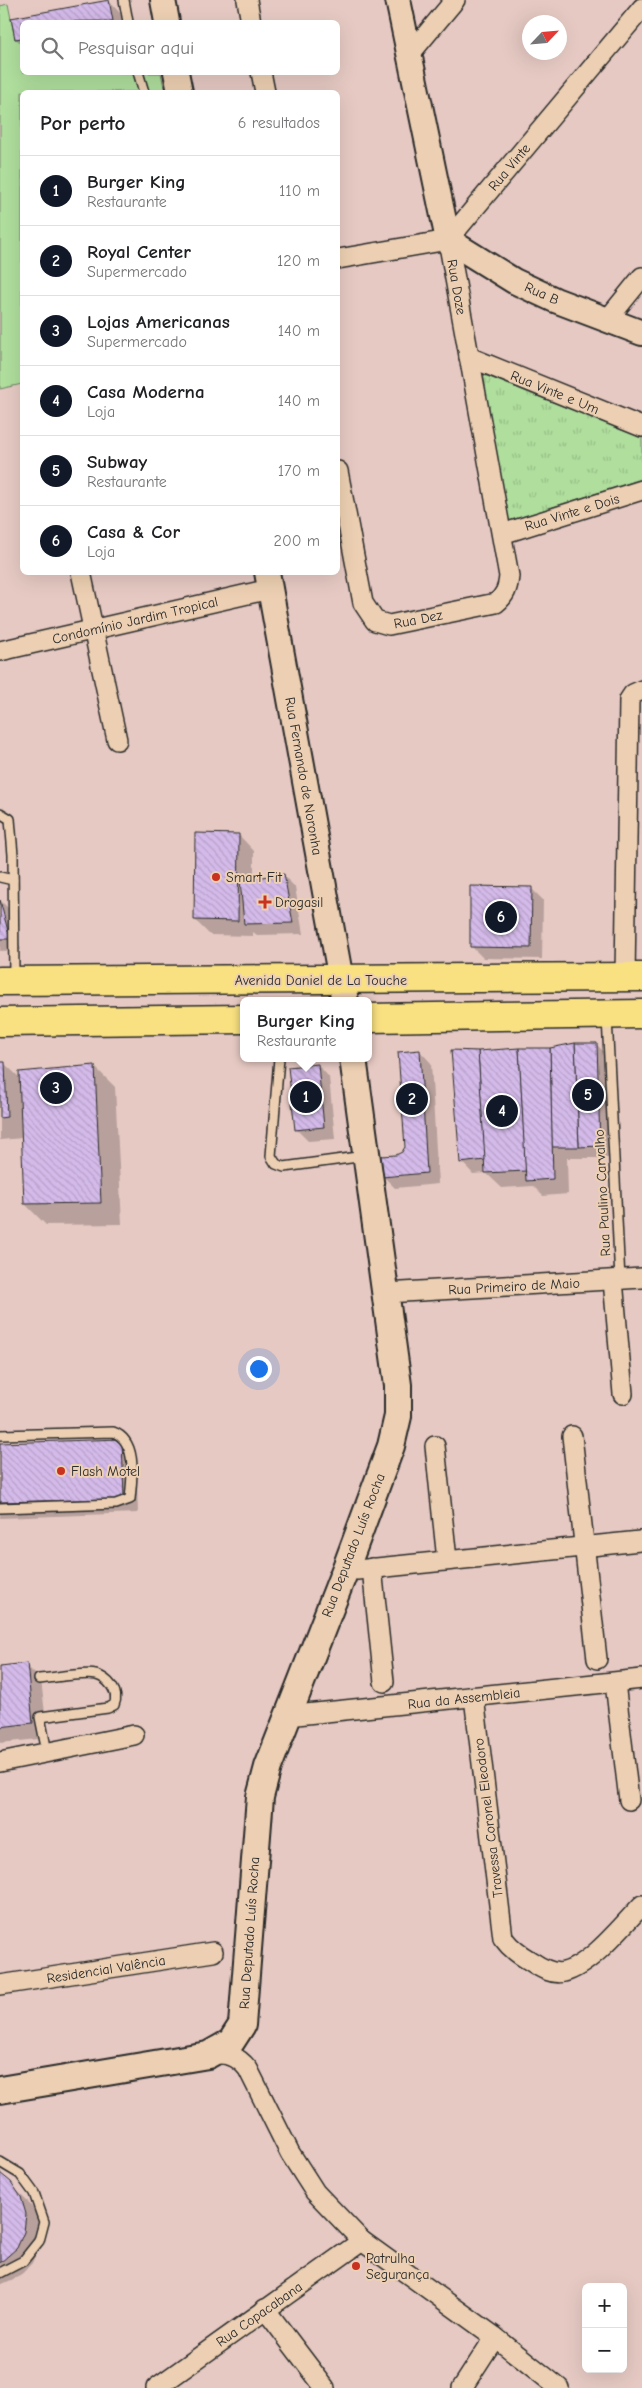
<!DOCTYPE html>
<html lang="pt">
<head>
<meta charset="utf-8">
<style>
  :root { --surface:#fff; --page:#f6f6f6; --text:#202124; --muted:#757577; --line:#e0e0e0; --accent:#111827 }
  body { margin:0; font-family:"Comic Neue",sans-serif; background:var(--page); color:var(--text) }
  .controls { position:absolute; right:15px; bottom:15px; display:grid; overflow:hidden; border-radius:8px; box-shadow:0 5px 20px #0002 }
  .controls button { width:45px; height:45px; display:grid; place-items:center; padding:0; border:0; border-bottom:1px solid var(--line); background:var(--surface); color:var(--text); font:25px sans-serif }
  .compass { position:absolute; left:522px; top:15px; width:45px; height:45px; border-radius:50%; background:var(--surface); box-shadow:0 5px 20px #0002; rotate:64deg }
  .you { position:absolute; left:258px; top:1368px; width:18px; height:18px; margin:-12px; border:4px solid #fff; border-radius:50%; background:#1a73e8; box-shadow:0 0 0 8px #1a73e833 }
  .badge { display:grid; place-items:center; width:32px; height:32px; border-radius:50%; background:var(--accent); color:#fff; font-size:16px; font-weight:700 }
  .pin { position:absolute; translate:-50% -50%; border:2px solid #fff; box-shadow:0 1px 5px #0006 }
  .popup { position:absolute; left:240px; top:997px; width:132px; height:65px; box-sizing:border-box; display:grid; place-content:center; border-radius:8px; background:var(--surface); filter:drop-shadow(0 1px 4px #0005); font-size:16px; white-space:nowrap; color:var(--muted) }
  .popup b { font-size:19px; color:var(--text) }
  .popup::after { content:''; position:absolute; left:50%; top:100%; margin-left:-10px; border:10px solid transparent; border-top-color:var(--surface) }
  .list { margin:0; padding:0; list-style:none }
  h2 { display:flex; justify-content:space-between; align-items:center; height:65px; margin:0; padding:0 20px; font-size:21px }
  h2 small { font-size:16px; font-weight:400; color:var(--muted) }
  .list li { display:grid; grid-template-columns:32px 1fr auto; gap:15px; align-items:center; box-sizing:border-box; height:70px; padding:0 20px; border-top:1px solid var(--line) }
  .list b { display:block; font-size:19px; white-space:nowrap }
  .list p { margin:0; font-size:16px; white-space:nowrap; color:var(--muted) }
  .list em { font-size:16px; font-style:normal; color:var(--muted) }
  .icon { flex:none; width:28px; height:28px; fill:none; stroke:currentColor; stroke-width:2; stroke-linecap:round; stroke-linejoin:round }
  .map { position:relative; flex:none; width:642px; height:2388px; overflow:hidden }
  .search { position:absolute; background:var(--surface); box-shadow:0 5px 20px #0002; left:20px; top:20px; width:320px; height:55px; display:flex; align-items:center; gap:12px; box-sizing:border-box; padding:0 18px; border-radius:8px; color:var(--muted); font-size:19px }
  .panel { position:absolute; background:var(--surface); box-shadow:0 5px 20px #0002; left:20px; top:90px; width:320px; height:485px; border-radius:8px }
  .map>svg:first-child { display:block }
  .grass { fill:url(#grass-tufts); stroke:#6d8464 }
  .garden { fill:#afde9d; stroke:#6d8464 }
  .shadow { fill:#0003 }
  .building { fill:url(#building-back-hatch); stroke:#2b2b2b }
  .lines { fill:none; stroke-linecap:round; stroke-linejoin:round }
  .service-casing { stroke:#2b2b2b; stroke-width:12 }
  .minor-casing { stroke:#2b2b2b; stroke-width:22 }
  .tertiary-casing { stroke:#2b2b2b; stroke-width:28 }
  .secondary-casing { stroke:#2b2b2b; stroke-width:30 }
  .primary-casing { stroke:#2b2b2b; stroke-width:31 }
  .service { stroke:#edd0b3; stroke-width:9 }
  .minor { stroke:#edd0b3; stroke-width:19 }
  .tertiary { stroke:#edd0b3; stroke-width:24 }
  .secondary { stroke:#edd0b3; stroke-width:26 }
  .primary { stroke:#f9e181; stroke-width:28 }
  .poi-dot { fill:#c8321e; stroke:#edd0b3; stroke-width:2 }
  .labels { text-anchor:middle; stroke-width:4; stroke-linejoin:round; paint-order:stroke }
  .street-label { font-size:14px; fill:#2b2b2b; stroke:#edd0b3 }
  .poi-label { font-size:14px; fill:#2b2b2b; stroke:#edd0b3; text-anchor:start }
</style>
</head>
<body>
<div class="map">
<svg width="642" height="2388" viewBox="0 0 642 2388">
  <defs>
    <pattern id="grass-tufts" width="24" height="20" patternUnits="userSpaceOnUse" patternTransform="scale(1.25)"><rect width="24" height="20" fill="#afde9d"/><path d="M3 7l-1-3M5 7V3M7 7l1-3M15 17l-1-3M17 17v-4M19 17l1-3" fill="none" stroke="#97bf87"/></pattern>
    <pattern id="building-back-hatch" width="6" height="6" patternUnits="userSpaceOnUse" patternTransform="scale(1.25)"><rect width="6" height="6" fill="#d4bae9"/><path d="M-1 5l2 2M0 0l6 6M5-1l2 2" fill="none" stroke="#b6a0c8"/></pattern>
  </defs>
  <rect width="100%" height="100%" fill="#e6c9c3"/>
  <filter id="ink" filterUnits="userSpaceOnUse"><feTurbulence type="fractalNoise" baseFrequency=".02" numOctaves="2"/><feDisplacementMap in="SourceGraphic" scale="10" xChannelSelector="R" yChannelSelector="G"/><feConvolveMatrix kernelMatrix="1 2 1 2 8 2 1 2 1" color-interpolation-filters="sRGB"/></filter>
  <g filter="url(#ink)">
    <path class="grass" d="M479,373L642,437V479L508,521Z"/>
    <path class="garden" d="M8,4L15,39L22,38V72L161,73L165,92H22V384L0,389V6Z"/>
    <g class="shadow">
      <path d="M109,1L120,13L122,22H22V45L16,39L12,19Z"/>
      <path d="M239,835L254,851V879L283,875L295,887L303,934L257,935L253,932V936L210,935L195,920Z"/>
      <path d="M532,889L543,900L542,959L483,958L471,946Z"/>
      <path d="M0,900L11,911L21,950L0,951Z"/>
      <path d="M596,1044L608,1056L611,1158H567L568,1194L543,1196L533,1186L502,1188L486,1173L473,1174L462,1162L550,1049Z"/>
      <path d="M420,1051L431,1063L438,1184L395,1188L383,1176L396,1157L403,1153L407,1147Z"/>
      <path d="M0,1063H4L21,1079L94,1066L115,1087L122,1224L46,1225L25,1204L23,1138L0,1140Z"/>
      <path d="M318,1065L329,1077L335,1139L308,1141L296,1129Z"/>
      <path d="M121,1441L136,1456L138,1513L0,1518V1444Z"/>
      <path d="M26,1665L41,1680L48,1738L0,1743V1668Z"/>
      <path d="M0,2175L26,2199L36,2213L40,2230L39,2247L32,2263L20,2276L0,2285Z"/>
    </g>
    <g class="building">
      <path d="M109,0L113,21L22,22V38L15,39L11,18Z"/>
      <path d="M195,833L239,834L238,921L194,920Z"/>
      <path d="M284,874L293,923L244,924L240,880Z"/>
      <path d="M470,886L532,887L531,948L470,947Z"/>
      <path d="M0,900L10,939H0Z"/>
      <path d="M575,1043H597L600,1146L579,1147Z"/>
      <path d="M575,1043L579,1147H552L550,1048Z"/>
      <path d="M519,1048L526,1171L485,1173L478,1051Z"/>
      <path d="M519,1048H550L553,1179L526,1181Z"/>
      <path d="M420,1050L427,1173L382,1177L380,1156L396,1155L402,1152L405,1147L398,1052Z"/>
      <path d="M451,1050L478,1051L485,1160L460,1163Z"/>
      <path d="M0,1062H5L7,1117L0,1118Z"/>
      <path d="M318,1064L324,1127L295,1130L288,1067Z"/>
      <path d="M95,1065L101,1203L24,1204L19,1072Z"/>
      <path d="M122,1439L124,1499L0,1502V1443Z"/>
      <path d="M27,1663L33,1723L0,1727V1666Z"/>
      <path d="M0,2173L11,2182L21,2197L26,2214L24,2232L17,2248L0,2263Z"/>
    </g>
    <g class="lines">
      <defs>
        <g id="service">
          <path d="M124,0L128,22"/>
          <path d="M138,72L144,92"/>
          <path d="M0,813L10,819L13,855L14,978"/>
          <path d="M0,877L13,880"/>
          <path d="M607,1017L620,1280"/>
          <path d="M279,1058L271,1156L276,1164L284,1167L365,1156"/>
          <path d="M0,1435L113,1432C138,1441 132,1478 130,1499L116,1504L0,1508"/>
          <path d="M39,1679C53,1678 84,1672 96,1675C108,1678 120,1692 114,1705L108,1708L40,1717L47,1752"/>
          <path d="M0,2162L20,2174L34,2193L44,2222L39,2241L23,2261L0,2273"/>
        </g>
        <g id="minor">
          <path d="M247,0L251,22"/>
          <path d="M410,54L455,0"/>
          <path d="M261,72L265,92"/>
          <path d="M338,259L448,240L642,8"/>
          <path d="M608,319L642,277"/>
          <path d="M469,357L642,427"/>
          <path d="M338,471L363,603L375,621L389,625L496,603C505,596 508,588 509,576L448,240"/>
          <path d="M502,534L642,490"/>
          <path d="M81,572L117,740"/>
          <path d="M0,651L270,589"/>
          <path d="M625,977L629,700L633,694L642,690"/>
          <path d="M613,1280L623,1394"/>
          <path d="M386,1293L642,1278"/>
          <path d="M572,1436L597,1659"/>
          <path d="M435,1446L447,1560"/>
          <path d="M347,1565L357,1570L640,1541"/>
          <path d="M372,1568L384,1682"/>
          <path d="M615,1683L629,1800"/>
          <path d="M474,1697L503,1938C511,1949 520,1955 532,1962C541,1968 553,1975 564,1972C590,1966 623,1925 642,1905"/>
          <path d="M287,1716L642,1679"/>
          <path d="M0,1762L134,1735"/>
          <path d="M0,1985L213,1952"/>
          <path d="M209,2054C227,2053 237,2055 248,2069L290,2153L315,2192L362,2241L495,2337L559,2388"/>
          <path d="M265,2309L325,2388"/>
          <path d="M156,2388L362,2241"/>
          <path d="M462,2388L495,2337"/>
        </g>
        <g id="tertiary">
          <path d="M163,0L167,22"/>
          <path d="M398,0L448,240L514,281L555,300L642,333"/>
          <path d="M176,72L180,92"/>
          <path d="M267,572L341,980"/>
        </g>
        <g id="secondary">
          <path d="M341,980L345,1001"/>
          <path d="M0,2090L208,2055L231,2042L242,2025L260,1797L268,1767L347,1565L391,1446L398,1416V1385L353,1058"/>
        </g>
        <g id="primary">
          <path d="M0,981L642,977"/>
          <path d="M368,1018L642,1014"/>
          <path d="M0,1022L244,1019"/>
        </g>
      </defs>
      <use href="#service" class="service-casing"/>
      <use href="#minor" class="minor-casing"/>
      <use href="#tertiary" class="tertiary-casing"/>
      <use href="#secondary" class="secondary-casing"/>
      <use href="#primary" class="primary-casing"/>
      <use href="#service" class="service"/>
      <use href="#minor" class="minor"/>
      <use href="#tertiary" class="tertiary"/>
      <use href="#secondary" class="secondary"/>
      <use href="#primary" class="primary"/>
    </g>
  </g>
  <g class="poi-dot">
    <circle cx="216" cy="877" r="5"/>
    <path d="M262.5 894.5h5v5h5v5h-5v5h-5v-5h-5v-5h5z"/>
    <circle cx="61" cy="1471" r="5"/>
    <circle cx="356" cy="2266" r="5"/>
  </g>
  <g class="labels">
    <g class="street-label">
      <text transform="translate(509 167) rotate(-50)" y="5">Rua Vinte</text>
      <text transform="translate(457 287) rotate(80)" y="5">Rua Doze</text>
      <text transform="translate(542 293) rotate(24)" y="5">Rua B</text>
      <text transform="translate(555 392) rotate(22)" y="5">Rua Vinte e Um</text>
      <text transform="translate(572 512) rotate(-17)" y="5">Rua Vinte e Dois</text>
      <text transform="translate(418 619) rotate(-11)" y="5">Rua Dez</text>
      <text transform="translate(135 620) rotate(-13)" y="5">Condomínio Jardim Tropical</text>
      <text transform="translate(304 776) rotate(80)" y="5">Rua Fernando de Noronha</text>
      <text x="321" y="985">Avenida Daniel de La Touche</text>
      <text transform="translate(602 1193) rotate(-93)" y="5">Rua Paulino Carvalho</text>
      <text transform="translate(514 1286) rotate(-3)" y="5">Rua Primeiro de Maio</text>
      <text transform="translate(353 1545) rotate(-69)" y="5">Rua Deputado Luís Rocha</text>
      <text transform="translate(464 1698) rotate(-6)" y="5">Rua da Assembleia</text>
      <text transform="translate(488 1818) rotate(-97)" y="5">Travessa Coronel Eleodoro</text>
      <text transform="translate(249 1933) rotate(-86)" y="5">Rua Deputado Luís Rocha</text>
      <text transform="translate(106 1969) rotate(-9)" y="5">Residencial Valência</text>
      <text transform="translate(259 2314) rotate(-35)" y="5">Rua Copacabana</text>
    </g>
    <g class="poi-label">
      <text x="226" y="882">Smart Fit</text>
      <text x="275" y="907">Drogasil</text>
      <text x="71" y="1476">Flash Motel</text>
      <text x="366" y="2263">Patrulha<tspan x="366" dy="16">Segurança</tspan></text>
    </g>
  </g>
</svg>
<div class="controls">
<button>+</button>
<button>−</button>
</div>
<svg class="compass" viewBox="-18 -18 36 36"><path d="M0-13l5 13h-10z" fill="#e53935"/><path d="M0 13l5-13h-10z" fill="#757577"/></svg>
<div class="you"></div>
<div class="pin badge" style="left:306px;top:1097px">1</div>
<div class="popup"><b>Burger King</b>Restaurante</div>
<div class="pin badge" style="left:412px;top:1099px">2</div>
<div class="pin badge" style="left:56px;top:1088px">3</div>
<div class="pin badge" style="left:502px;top:1111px">4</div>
<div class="pin badge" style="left:588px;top:1095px">5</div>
<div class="pin badge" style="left:501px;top:917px">6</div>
<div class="search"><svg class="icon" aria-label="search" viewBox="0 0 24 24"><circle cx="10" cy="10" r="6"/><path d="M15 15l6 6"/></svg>Pesquisar aqui</div>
<section class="panel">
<h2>Por perto<small>6 resultados</small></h2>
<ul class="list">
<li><span class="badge">1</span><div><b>Burger King</b><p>Restaurante</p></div><em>110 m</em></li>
<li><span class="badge">2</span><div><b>Royal Center</b><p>Supermercado</p></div><em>120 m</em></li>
<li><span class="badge">3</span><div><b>Lojas Americanas</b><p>Supermercado</p></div><em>140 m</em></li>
<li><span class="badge">4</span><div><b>Casa Moderna</b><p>Loja</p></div><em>140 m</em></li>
<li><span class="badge">5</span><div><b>Subway</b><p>Restaurante</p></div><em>170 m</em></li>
<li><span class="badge">6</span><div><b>Casa &amp; Cor</b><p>Loja</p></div><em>200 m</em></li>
</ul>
</section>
</div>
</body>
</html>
